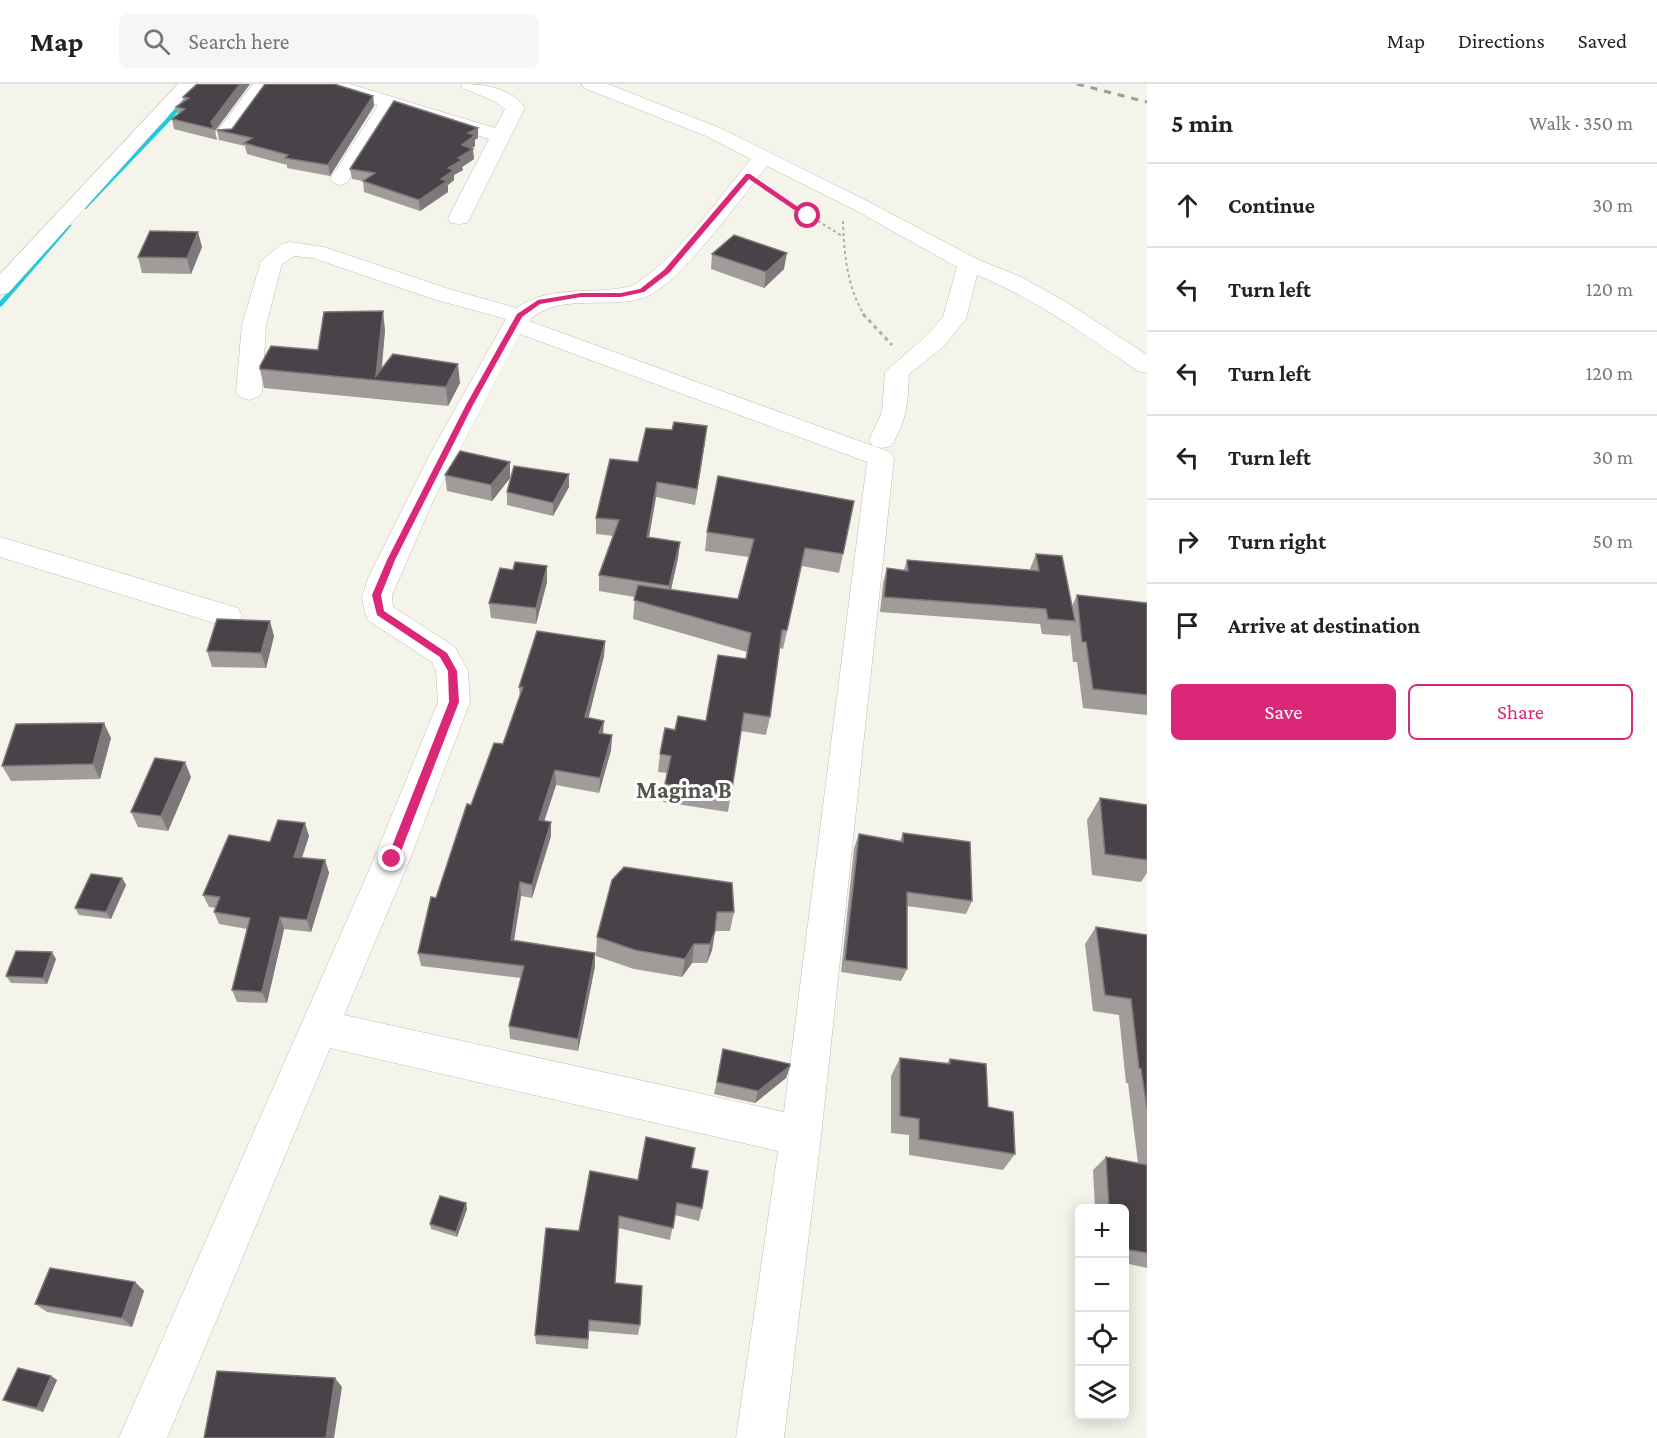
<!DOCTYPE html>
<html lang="en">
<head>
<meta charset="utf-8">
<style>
  :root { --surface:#fff; --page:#f6f6f6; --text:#222; --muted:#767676; --line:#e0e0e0; --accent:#db2777 }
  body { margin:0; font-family:"Crimson Pro",serif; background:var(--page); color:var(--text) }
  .controls { position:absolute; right:18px; bottom:18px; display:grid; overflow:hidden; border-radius:9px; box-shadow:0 3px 15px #0003 }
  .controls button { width:54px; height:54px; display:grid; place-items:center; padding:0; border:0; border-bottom:2px solid var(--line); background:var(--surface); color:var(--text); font:30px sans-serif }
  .stop { position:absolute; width:18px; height:18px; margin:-14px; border:4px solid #db2777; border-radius:50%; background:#fff }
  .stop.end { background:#db2777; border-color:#fff; box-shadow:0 2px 6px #0008 }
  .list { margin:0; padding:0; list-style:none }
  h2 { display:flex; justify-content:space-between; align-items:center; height:78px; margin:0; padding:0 24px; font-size:26px }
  h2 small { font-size:20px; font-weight:400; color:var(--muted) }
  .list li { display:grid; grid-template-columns:39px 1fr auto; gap:18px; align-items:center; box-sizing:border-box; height:84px; padding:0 24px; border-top:2px solid var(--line) }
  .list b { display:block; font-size:22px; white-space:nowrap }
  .list em { font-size:20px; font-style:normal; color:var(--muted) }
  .actions { display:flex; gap:12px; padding:18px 24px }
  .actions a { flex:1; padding:14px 0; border:2px solid var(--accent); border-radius:9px; text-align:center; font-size:21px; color:var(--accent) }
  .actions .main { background:var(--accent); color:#fff }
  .icon { flex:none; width:33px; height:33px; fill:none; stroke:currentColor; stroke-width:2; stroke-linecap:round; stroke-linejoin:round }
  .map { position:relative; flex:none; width:1147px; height:1354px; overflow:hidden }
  header { display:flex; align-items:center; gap:36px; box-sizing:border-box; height:84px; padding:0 30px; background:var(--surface); border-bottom:2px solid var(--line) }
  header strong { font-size:28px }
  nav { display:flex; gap:33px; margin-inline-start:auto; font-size:21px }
  .search { width:420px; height:54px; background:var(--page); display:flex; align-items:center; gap:15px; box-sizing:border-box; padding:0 21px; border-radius:9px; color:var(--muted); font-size:22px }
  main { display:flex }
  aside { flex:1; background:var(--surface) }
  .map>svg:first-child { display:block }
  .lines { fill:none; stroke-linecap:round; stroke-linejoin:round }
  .stream { fill:#1fcbda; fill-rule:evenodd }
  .minor-casing { stroke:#bebcb3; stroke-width:1 }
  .tertiary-casing { stroke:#bebcb3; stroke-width:1 }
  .path-far1 { stroke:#afaea6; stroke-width:2; stroke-dasharray:3 3; stroke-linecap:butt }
  .path { stroke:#afaea6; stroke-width:3; stroke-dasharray:4 4; stroke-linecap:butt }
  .minor { fill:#fff; fill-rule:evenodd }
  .tertiary { fill:#fff; fill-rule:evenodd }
  .rail { stroke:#9d9c95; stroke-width:3; stroke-dasharray:7 7; stroke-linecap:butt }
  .wall { fill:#9f9c9a }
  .shaded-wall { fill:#7d7879 }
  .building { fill:#494349; stroke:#7d7879; stroke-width:1.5 }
  .route { fill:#db2777 }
  .labels { text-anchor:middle; stroke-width:6; stroke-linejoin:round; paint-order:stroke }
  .quarter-label { font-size:24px; font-weight:bold; fill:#55544c; stroke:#fff }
</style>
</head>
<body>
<header>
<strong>Map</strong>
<div class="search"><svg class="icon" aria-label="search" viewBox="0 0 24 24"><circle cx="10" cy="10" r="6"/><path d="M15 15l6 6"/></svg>Search here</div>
<nav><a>Map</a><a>Directions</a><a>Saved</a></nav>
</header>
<main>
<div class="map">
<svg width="1147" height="1354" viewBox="0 0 1147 1354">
  <rect width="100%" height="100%" fill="#f5f4ea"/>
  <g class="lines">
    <g class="stream">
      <path d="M195,0H201L170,37L86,125H82V123L166,35Z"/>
      <path d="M67,140L72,141L2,222L0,223V217Z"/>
    </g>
    <defs>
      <g id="minor">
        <path d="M253,0H272L232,54H218L215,50Z"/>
        <path d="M321,0H350L495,44L505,25L496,18L463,4L461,0C484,0 510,3 525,24L470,134L467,139L459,140L451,139L448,134L489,55L394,25L347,99L340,101L333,99L330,95L378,21L323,4Z"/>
        <path d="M582,0H608L720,44L869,118L977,175L1021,193L1068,219L1147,271V289L1138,287C1086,252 1036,215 977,191L966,235L943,263L909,290C908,318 907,337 891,362L882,364L874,362L890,368L894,374L821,1052L784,1354H736L778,1067L330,964L167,1354H119L374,775L438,618L436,587L432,578L369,537L365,529L362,513L368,494L431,368L506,235L433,215L313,174L294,172L282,180L266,241L262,308L258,313L249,316L240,313L236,308L242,241L261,177L282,160L290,158L324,163L449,205L516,224C555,199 591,212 632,202C678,174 717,116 751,75L706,52L584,4ZM767,82L855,126L957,183L943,233L925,253L885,288L882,328L869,356L873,362L529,237C560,206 611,228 648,212C682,197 742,113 767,82ZM520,250L867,378L784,1028L344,931L410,775L470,618L468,587L455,563L393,523L392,511L433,417Z"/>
        <path d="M0,453L238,524L242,532L238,540L227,543L0,473Z"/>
      </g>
      <path id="tertiary" d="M178,0H197L8,209L0,211V190Z"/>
    </defs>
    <use href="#minor" class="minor-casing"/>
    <use href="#tertiary" class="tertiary-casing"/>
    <g class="path-far1">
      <path d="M767,105L842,152"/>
      <path d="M843,137C844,170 847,202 864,231"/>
    </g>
    <path class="path" d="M863,230L892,261"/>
    <use href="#minor" class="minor"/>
    <use href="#tertiary" class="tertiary"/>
    <path class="rail" d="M1077,0L1147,18"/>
  </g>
  <g class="wall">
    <path d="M197,0H250L215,47L217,56L174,45L172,35L178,31L176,23L184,17L183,13Z"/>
    <path d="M373,12L374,22L330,92L287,84V81L247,70L245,62L219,56L217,46L232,45Z"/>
    <path d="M478,54L475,56V62L472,64L474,75L462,83L463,86L454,91V96L448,101V108L420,127L364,108L363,97L352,95L350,85Z"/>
    <path d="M202,163L191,190L142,189L138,173Z"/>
    <path d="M712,170L784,185L764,204L711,185Z"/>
    <path d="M385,246L382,285L460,299L448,322L264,304L260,285Z"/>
    <path d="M705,357L695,421L656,413L649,453L680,458L678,474L671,506L738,515L749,473L705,467L707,448L718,392L843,470L839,489L802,482L783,565L780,564L770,633L766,651L741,647L728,728L663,718L667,689L658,688L660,670L675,646L706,637L746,575L747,568L633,535L635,513L599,507V491L614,452L596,450V434L638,378Z"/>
    <path d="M510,378V394L492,417L447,407L445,391Z"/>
    <path d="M569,403L553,432L507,421V408Z"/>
    <path d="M1036,470L1072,522L1077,511L1147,519V631L1083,624L1077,578H1073L1070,549L1069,552L1042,550L1040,540L880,528L883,499L887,484L904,486L907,476L1030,486V485Z"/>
    <path d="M547,482V498L536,540L491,534L489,519L513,486Z"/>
    <path d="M274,552L266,584L212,583L207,567Z"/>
    <path d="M605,557L604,572L588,634L603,650L612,651L611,666L599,709L556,701L544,737L551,752L532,814L521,812L514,856L595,869V882L578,967L510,955L509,942L521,894L421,882L418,869L436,814L471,721L503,660L520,613L519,603Z"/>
    <path d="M111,654L100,695L11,697L2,682Z"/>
    <path d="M191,693L168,747L138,743L131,728Z"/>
    <path d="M1100,714L1147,721V789L1141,798L1092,791L1087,736Z"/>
    <path d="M903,749L972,817L966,830L907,822V885L901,897L841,888L854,764L859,750L900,757Z"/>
    <path d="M309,752L302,774L325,776L329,789L311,848L284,845L267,919L237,918L232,906L247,845L219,840L214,828L216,824L209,823L203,811L270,758Z"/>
    <path d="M122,794L126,801L111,835L79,831L75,824Z"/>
    <path d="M612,796L734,828L730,847H715L712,866L707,879H692L682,893L634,885L596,872L597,853Z"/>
    <path d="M1096,843L1147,851V1184L1125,1179V1125H1095L1093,1086L1106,1073L1138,1079L1128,999H1126L1119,931L1093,927L1085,860Z"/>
    <path d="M56,875L47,900L11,899L6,892Z"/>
    <path d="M900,974L947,979L950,975L988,1023L1015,1070L1003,1086L909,1071V1051L891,1049V992Z"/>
    <path d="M721,978L790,982L786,994L755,1019L714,1010Z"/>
    <path d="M638,1096L702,1124L699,1137L675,1131L670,1156L618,1144L615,1199L640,1241L638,1251L589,1247L588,1265L536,1260L535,1251L579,1147Z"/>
    <path d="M466,1119L467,1125L457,1153L431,1145L430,1140Z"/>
    <path d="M135,1198L144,1207L132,1243L47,1228L35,1220Z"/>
    <path d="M51,1292L57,1296L43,1328L10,1319L3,1316Z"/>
  </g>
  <g class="shaded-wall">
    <path d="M240,0H250L215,47L211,38Z"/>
    <path d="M373,12L374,22L330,92L328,81Z"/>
    <path d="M478,44V54L475,56V62L462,71V61L468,49Z"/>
    <path d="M473,65L474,75L462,83L463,86L454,91V96L448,101V108L420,127L419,116L441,95L448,84L458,74Z"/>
    <path d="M198,148L202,163L191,190L187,174Z"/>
    <path d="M787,169L784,185L764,204L766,188Z"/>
    <path d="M383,227L385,246L380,297L376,292Z"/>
    <path d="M458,280L460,299L448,322L446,303Z"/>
    <path d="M707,342L705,357L695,421L697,405Z"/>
    <path d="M510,378V394L492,417L491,401Z"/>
    <path d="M569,390V403L553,432V419Z"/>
    <path d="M657,398L656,413L646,469L647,453Z"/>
    <path d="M680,458L678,474L668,518L669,502Z"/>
    <path d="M547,482V498L536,540V524Z"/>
    <path d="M270,537L274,552L266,584L261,569Z"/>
    <path d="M605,557L604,572L585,648V633Z"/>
    <path d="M604,637L603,651L599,649Z"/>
    <path d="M104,639L111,654L100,695L93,680Z"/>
    <path d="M612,651L611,666L599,709L600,694Z"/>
    <path d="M185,678L191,693L168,747L161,732Z"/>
    <path d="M555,686L556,701L540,750L539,736Z"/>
    <path d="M551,738V752L532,814V801Z"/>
    <path d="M305,739L309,752L298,785L294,773Z"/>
    <path d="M325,776L329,789L311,848L307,836Z"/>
    <path d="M122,794L126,801L111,835L106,828Z"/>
    <path d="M520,798L521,812L512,869L511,856Z"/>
    <path d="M280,833L284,845L267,919L262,908Z"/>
    <path d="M715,847L712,866L707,879L710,860Z"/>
    <path d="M694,860L692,879L682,893L685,875Z"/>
    <path d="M52,868L56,875L47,900L43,894Z"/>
    <path d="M595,869V882L578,967V955Z"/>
    <path d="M790,982L786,994L755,1019L758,1007Z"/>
    <path d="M466,1119L467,1125L457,1153L456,1148Z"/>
    <path d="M135,1198L144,1207L132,1243L122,1234Z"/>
    <path d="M51,1292L57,1296L43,1328L37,1324Z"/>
    <path d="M335,1294L342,1303L334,1354H326Z"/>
  </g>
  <g class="building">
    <path d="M197,0H240L211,38L214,45L172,35L185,25L176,23L189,14L183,13Z"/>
    <path d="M265,0H334L373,12L328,81L285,74L288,71L244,59L252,54L217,46L232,45Z"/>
    <path d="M394,17L478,44L468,49L475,51L462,61L473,65L458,74L462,76L448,84L454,86L441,95L447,97L419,116L363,97L375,89L350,85Z"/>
    <path d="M150,147L198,148L187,174L138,173Z"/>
    <path d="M734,151L787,169L766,188L712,170Z"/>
    <path d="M383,227L376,292L393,270L458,280L446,303L260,285V282L271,262L318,266L324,228Z"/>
    <path d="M674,338L707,342L697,405L657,398L647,453L680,458L669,502L599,491L619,436L596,434L610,375L638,378L646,344L672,346Z"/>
    <path d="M460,367L510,378L491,401L445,391Z"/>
    <path d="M514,382L569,390L553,419L507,408Z"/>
    <path d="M718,392L854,417L843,470L805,464L787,546H782L770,633L744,629L731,711L665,700L671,672L660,670L665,644L675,646L678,632L706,637L718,571L746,575L751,549L634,516L638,501L738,515L754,455L707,448Z"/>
    <path d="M1036,470L1062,472L1075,537L1048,535L1046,525L884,513L887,484L908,487L907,476L1039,487Z"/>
    <path d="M515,478L547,482L536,524L489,519L500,484L513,486Z"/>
    <path d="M1077,511L1147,519V611L1093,605L1086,558H1082Z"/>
    <path d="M217,535L270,537L261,569L207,567Z"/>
    <path d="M537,547L605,557L585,633L604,637L599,649L612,651L600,694L555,686L539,736L551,738L532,801L520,798L511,856L595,869L578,955L509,942L524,882L418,869L431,813L436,814L467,720L471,721L494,659L503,660L523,603H519Z"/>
    <path d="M104,639L93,680L2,682L16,640Z"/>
    <path d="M155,674L185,678L161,732L131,728Z"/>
    <path d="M1100,714L1147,721V776L1105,770Z"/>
    <path d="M278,736L305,739L294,773L325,776L307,836L280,833L262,908L232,906L250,834L214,828L220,813L203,811L229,751L270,758Z"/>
    <path d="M903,749L970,758L972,817L907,808V885L845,876L859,750L903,758Z"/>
    <path d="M624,783L732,799L734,828H717L715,847L710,860H694L685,875L635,866L597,853L612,796Z"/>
    <path d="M91,790L122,794L106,828L75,824Z"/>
    <path d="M1096,843L1147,851V1025L1141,985L1139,984L1131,915L1105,911Z"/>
    <path d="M16,867L52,868L43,894L6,892Z"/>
    <path d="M723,965L790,980V982L758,1007L717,998Z"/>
    <path d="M900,974L950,980V975L986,980L988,1023L1013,1028L1015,1070L919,1055V1035L900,1032Z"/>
    <path d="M646,1053L695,1064L691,1084L708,1087L702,1124L677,1119L673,1144L619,1132L615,1199L642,1202L640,1241L589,1236L588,1255L535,1251L546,1144L579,1147L590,1087L638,1096Z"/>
    <path d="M1106,1073L1147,1081V1169L1125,1165V1125H1109Z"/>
    <path d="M440,1112L466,1119L456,1148L430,1140Z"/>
    <path d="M50,1184L135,1198L122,1234L35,1220Z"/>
    <path d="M18,1284L51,1292L37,1324L3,1316Z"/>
    <path d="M217,1287L335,1294L326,1354H204Z"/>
  </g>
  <path class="route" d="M746,90H750L811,132L806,134L749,95L669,189L644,208L621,213H581L540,220L522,233L473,321L395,476L381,511L384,527L447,569L457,587L459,618L398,775L396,778H389L387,775L449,618L448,587L440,573L377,531L372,511L387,476L466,321L517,230L538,216L581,209H621L640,205L664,186Z"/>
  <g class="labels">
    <g class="quarter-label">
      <text x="684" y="714">Magina B</text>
    </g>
  </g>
</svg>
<div class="controls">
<button>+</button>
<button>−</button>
<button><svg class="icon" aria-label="locate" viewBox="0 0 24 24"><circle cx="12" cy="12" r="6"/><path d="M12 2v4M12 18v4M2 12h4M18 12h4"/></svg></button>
<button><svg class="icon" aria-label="layers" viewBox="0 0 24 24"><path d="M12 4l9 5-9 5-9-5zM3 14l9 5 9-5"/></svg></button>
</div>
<div class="stop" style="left:808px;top:132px"></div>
<div class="stop end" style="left:392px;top:775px"></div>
</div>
<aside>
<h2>5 min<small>Walk · 350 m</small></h2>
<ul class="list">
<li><svg class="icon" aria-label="ahead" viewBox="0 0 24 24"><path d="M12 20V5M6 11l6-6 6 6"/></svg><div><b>Continue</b></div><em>30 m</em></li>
<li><svg class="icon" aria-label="left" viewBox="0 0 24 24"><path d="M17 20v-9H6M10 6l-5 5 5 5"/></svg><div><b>Turn left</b></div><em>120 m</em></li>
<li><svg class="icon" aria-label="left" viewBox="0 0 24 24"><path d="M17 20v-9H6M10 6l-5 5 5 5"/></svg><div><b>Turn left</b></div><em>120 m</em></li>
<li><svg class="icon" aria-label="left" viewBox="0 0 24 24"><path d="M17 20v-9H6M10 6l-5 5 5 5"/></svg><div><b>Turn left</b></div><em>30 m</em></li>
<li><svg class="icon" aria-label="right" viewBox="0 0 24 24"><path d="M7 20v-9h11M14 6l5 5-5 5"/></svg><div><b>Turn right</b></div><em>50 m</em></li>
<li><svg class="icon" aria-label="arrive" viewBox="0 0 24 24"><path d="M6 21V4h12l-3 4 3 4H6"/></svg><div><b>Arrive at destination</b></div></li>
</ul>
<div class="actions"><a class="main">Save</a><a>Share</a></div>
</aside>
</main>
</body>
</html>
